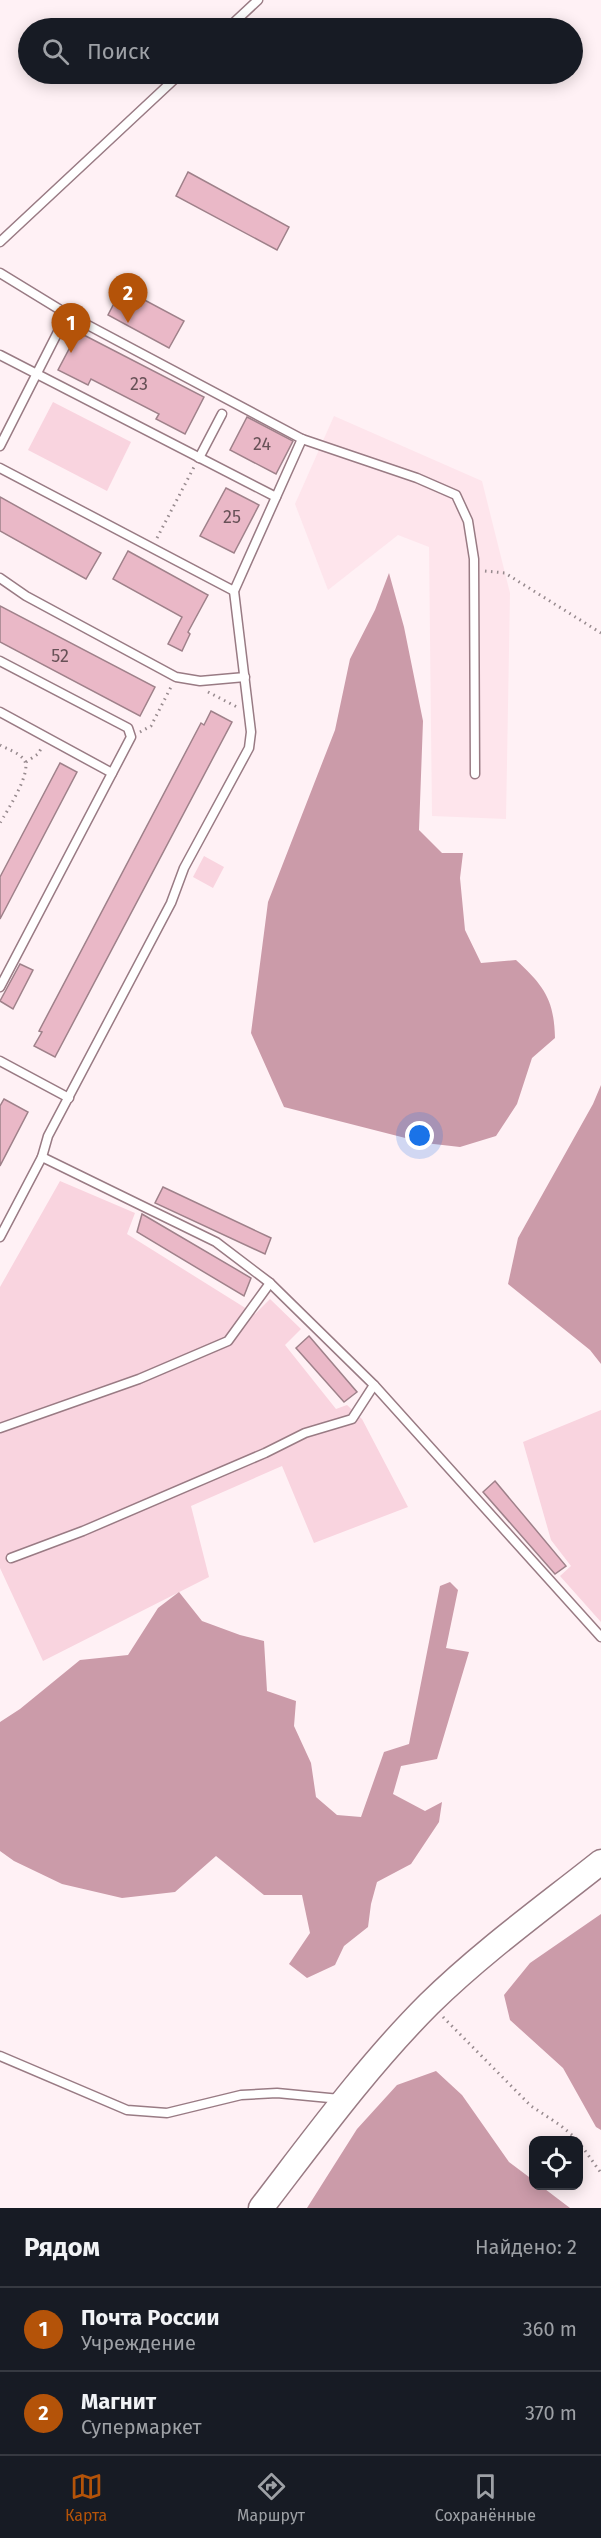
<!DOCTYPE html>
<html lang="ru">
<head>
<meta charset="utf-8">
<style>
  :root { --surface:#171b24; --page:#242831; --text:#f1f3f6; --muted:#9ea1a6; --line:#363941; --accent:#b45309 }
  body { margin:0; font-family:"Fira Sans",sans-serif; background:var(--page); color:var(--text) }
  .controls { position:absolute; right:18px; bottom:18px; display:grid; overflow:hidden; border-radius:12px; box-shadow:0 3px 15px #0003 }
  .controls button { width:54px; height:54px; display:grid; place-items:center; padding:0; border:0; border-bottom:2px solid var(--line); background:var(--surface); color:var(--text); font:30px sans-serif }
  .you { position:absolute; left:420px; top:1136px; width:21px; height:21px; margin:-15px; border:4px solid #fff; border-radius:50%; background:#1a73e8; box-shadow:0 0 0 9px #1a73e833 }
  .badge { display:grid; place-items:center; width:39px; height:39px; border-radius:50%; background:var(--accent); color:#fff; font-size:20px; font-weight:700 }
  .pin { position:absolute; translate:-50% -50px; filter:drop-shadow(0 2px 3px #0008) }
  .pin::after { content:''; position:absolute; top:32px; width:21px; height:18px; background:inherit; clip-path:polygon(0 0,100% 0,50% 100%) }
  .list { margin:0; padding:0; list-style:none }
  h2 { display:flex; justify-content:space-between; align-items:center; height:78px; margin:0; padding:0 24px; font-size:26px }
  h2 small { font-size:20px; font-weight:400; color:var(--muted) }
  .list li { display:grid; grid-template-columns:39px 1fr auto; gap:18px; align-items:center; box-sizing:border-box; height:84px; padding:0 24px; border-top:2px solid var(--line) }
  .list b { display:block; font-size:22px; white-space:nowrap }
  .list p { margin:0; font-size:20px; white-space:nowrap; color:var(--muted) }
  .list em { font-size:20px; font-style:normal; color:var(--muted) }
  .icon { flex:none; width:33px; height:33px; fill:none; stroke:currentColor; stroke-width:2; stroke-linecap:round; stroke-linejoin:round }
  .map { position:relative; flex:none; width:601px; height:2208px; overflow:hidden }
  .search { position:absolute; background:var(--surface); box-shadow:0 3px 15px #0003; left:18px; right:18px; top:18px; height:66px; display:flex; align-items:center; gap:15px; box-sizing:border-box; padding:0 21px; border-radius:33px; color:var(--muted); font-size:22px }
  .sheet { height:246px; background:var(--surface) }
  nav { display:flex; justify-content:space-around; align-items:center; box-sizing:border-box; height:84px; border-top:2px solid var(--line); background:var(--surface); font-size:16px; color:var(--muted) }
  nav a { display:grid; justify-items:center; gap:3px }
  nav .on { color:var(--accent) }
  .map>svg:first-child { display:block }
  .built { fill:#fee5ec }
  .green { fill:#f9d4df }
  .water { fill:#cb9ba9 }
  .building { fill:#eab8c7; stroke:#9f818a; stroke-width:1.5 }
  .lines { fill:none; stroke-linecap:round; stroke-linejoin:round }
  .lane-casing { stroke:#997b84; stroke-width:11 }
  .secondary-casing { stroke:#997b84; stroke-width:27 }
  .path { stroke:#978a8e; stroke-width:3; stroke-dasharray:1.5 4.5; stroke-linecap:butt }
  .lane { stroke:#fff; stroke-width:8 }
  .secondary { stroke:#fff; stroke-width:24 }
  .labels { text-anchor:middle; stroke-width:4.5; stroke-linejoin:round; paint-order:stroke }
  .number-label { font-size:18px; fill:#675157 }
</style>
</head>
<body>
<div class="map">
<svg width="601" height="2208" viewBox="0 0 601 2208">
  <rect width="100%" height="100%" fill="#fff1f5"/>
  <path class="built" d="M334,416L482,481L510,593L506,819L432,816L429,547L398,535L328,590L295,504Z"/>
  <g class="green">
    <path d="M53,402L131,442L107,491L28,450Z"/>
    <path d="M204,856L224,867L213,888L193,877Z"/>
    <path d="M60,1181L135,1213L127,1234L255,1314L270,1299L301,1329L285,1345L336,1409L347,1405L362,1419L408,1507L314,1543L282,1466L191,1506L209,1577L43,1661L0,1568V1287Z"/>
    <path d="M601,1410V1622L560,1576L571,1566L551,1540L523,1442Z"/>
  </g>
  <g class="water">
    <path d="M389,573L404,627L423,721L419,830L442,853H463L460,878L465,930L481,963L516,960C544,986 554,999 555,1038L532,1058L517,1104L496,1136L460,1147L425,1143L284,1107L251,1033L268,902L335,730L350,659L375,610Z"/>
    <path d="M601,1085V1364L590,1350L508,1284L518,1238L593,1104Z"/>
    <path d="M450,1582L458,1590L446,1648L469,1652L437,1759L401,1766L393,1794L425,1811L442,1802L439,1822L411,1864L377,1882L371,1904L368,1927L344,1946L335,1965L307,1978L289,1964L310,1933L302,1895H264L216,1856L175,1892L122,1898L62,1884L14,1861L0,1851V1722L20,1709L80,1660L128,1655L158,1608L179,1592L202,1621L240,1635L264,1641L267,1691L296,1701L294,1726L311,1763L316,1797L337,1815L361,1817L384,1752L409,1744L440,1586Z"/>
    <path d="M601,1914V2130L596,2127L563,2068L510,2020L504,1995L530,1963Z"/>
    <path d="M436,2071L462,2095L509,2162L533,2180L534,2186H541L570,2208H307L357,2129L397,2085Z"/>
  </g>
  <g class="building">
    <path d="M188,172L289,227L277,250L176,196Z"/>
    <path d="M122,288L184,321L169,348L108,315Z"/>
    <path d="M78,332L204,397L185,434L156,419L159,414L91,379L88,385L58,370Z"/>
    <path d="M247,417L293,441L276,474L230,450Z"/>
    <path d="M226,488L259,505L234,553L200,536Z"/>
    <path d="M0,497L101,553L86,579L0,531Z"/>
    <path d="M128,551L208,595L188,632L190,634L182,651L168,644L182,617L113,579Z"/>
    <path d="M0,606L155,687L140,716L0,642Z"/>
    <path d="M211,711L232,722L55,1057L34,1046L42,1032L39,1031L201,723L204,725Z"/>
    <path d="M60,763L77,772L0,919V877Z"/>
    <path d="M20,964L33,970L13,1009L0,1001Z"/>
    <path d="M4,1099L28,1112L0,1166V1106Z"/>
    <path d="M163,1187L271,1238L265,1254L155,1203Z"/>
    <path d="M142,1214L251,1278L244,1296L137,1232Z"/>
    <path d="M309,1336L357,1392L344,1402L296,1348Z"/>
    <path d="M495,1481L566,1566L555,1574L483,1492Z"/>
  </g>
  <g class="lines">
    <defs>
      <g id="lane">
        <path d="M228,28L258,0"/>
        <path d="M0,242L180,74"/>
        <path d="M0,273L67,314L302,439L417,478L456,495L468,521L474,559L475,774"/>
        <path d="M0,355L276,497"/>
        <path d="M0,446L67,314"/>
        <path d="M199,458L222,414"/>
        <path d="M0,468L234,591"/>
        <path d="M0,578L26,596L176,677L200,681L245,677"/>
        <path d="M0,661L128,728L131,737L0,987"/>
        <path d="M0,712L112,773"/>
        <path d="M0,1061L69,1098"/>
        <path d="M42,1157L216,1242L270,1283L374,1385L601,1637"/>
        <path d="M0,1237L42,1157L48,1136L171,903L184,868L249,748L251,732L234,591L302,439"/>
        <path d="M0,1428L139,1379L228,1341L270,1283"/>
        <path d="M11,1558L83,1531L265,1453L305,1433L352,1419L374,1385"/>
        <path d="M0,2056L127,2110L167,2113L241,2095L277,2093L340,2099"/>
      </g>
      <path id="secondary" d="M261,2208C314,2139 367,2066 429,2004C482,1952 543,1908 601,1862"/>
    </defs>
    <use href="#lane" class="lane-casing"/>
    <use href="#secondary" class="secondary-casing"/>
    <g class="path">
      <path d="M157,538L194,467"/>
      <path d="M485,571L505,573L601,633"/>
      <path d="M208,692L237,707"/>
      <path d="M140,732L151,726L171,687"/>
      <path d="M0,745C7,749 20,753 24,760C33,771 7,811 0,823"/>
      <path d="M26,762L38,754L42,747"/>
      <path d="M443,2017L531,2106L560,2125L578,2140"/>
      <path d="M578,2141L601,2173"/>
    </g>
    <use href="#lane" class="lane"/>
    <use href="#secondary" class="secondary"/>
  </g>
  <g class="labels">
    <g class="number-label">
      <text x="139" y="390">23</text>
      <text x="262" y="450">24</text>
      <text x="232" y="523">25</text>
      <text x="60" y="662">52</text>
    </g>
  </g>
</svg>
<div class="controls">
<button><svg class="icon" aria-label="locate" viewBox="0 0 24 24"><circle cx="12" cy="12" r="6"/><path d="M12 2v4M12 18v4M2 12h4M18 12h4"/></svg></button>
</div>
<div class="you"></div>
<div class="pin badge" style="left:71px;top:353px">1</div>
<div class="pin badge" style="left:128px;top:323px">2</div>
<div class="search"><svg class="icon" aria-label="search" viewBox="0 0 24 24"><circle cx="10" cy="10" r="6"/><path d="M15 15l6 6"/></svg>Поиск</div>
</div>
<section class="sheet">
<h2>Рядом<small>Найдено: 2</small></h2>
<ul class="list">
<li><span class="badge">1</span><div><b>Почта России</b><p>Учреждение</p></div><em>360 m</em></li>
<li><span class="badge">2</span><div><b>Магнит</b><p>Супермаркет</p></div><em>370 m</em></li>
</ul>
</section>
<nav>
<a class="on"><svg class="icon" aria-label="map" viewBox="0 0 24 24"><path d="M3 6l6-2 6 2 6-2v14l-6 2-6-2-6 2zM9 4v14M15 6v14"/></svg>Карта</a>
<a><svg class="icon" aria-label="directions" viewBox="0 0 24 24"><path d="M12 3l9 9-9 9-9-9zM9 14v-3h6M13 9l2 2-2 2"/></svg>Маршрут</a>
<a><svg class="icon" aria-label="saved" viewBox="0 0 24 24"><path d="M7 4h10v16l-5-4-5 4z"/></svg>Сохранённые</a>
</nav>
</body>
</html>
